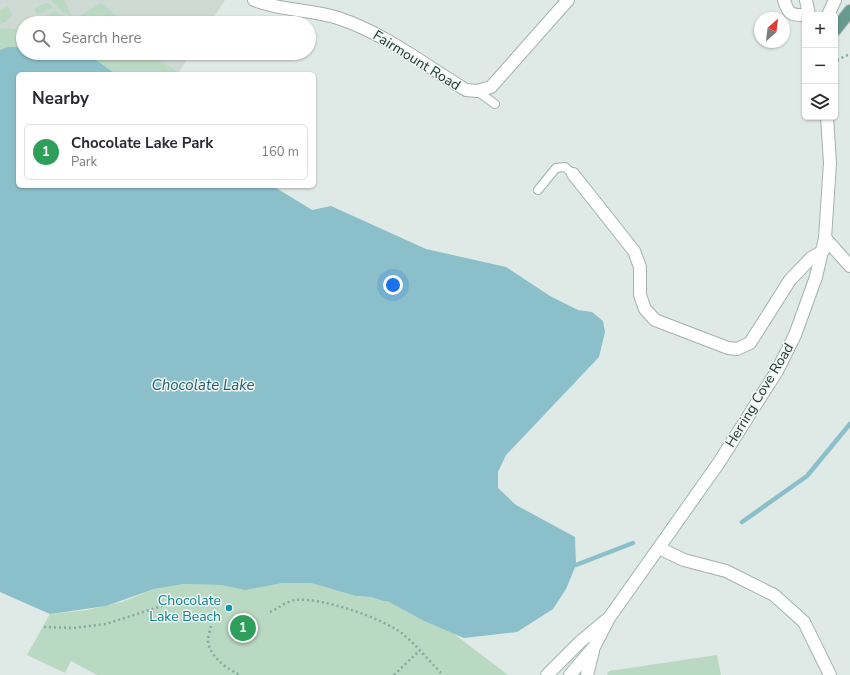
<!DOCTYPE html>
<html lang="en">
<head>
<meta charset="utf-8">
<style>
  :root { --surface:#fff; --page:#f7f7f7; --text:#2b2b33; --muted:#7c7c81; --line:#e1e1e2; --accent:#d93025 }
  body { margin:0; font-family:"Nunito Sans",sans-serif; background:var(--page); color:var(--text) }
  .controls { position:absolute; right:12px; top:12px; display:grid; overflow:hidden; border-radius:6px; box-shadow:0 1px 3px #0004 }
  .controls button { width:36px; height:36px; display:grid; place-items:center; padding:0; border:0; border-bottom:1px solid var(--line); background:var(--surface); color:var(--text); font:20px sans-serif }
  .compass { position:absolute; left:754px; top:12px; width:36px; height:36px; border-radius:50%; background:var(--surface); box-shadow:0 1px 3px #0004; rotate:28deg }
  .you { position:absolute; left:393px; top:285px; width:14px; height:14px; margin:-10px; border:3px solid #fff; border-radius:50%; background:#1a73e8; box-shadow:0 0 0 6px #1a73e833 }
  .badge { display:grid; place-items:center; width:26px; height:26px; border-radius:50%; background:var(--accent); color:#fff; font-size:13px; font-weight:700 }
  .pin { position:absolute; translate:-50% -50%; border:2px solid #fff; box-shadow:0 1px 4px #0006 }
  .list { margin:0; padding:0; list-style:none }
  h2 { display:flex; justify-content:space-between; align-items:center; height:52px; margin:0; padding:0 16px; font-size:17px }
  h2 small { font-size:13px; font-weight:400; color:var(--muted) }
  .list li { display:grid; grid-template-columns:26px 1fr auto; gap:12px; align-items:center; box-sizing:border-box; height:56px; margin:0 8px 8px; padding:0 8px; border:1px solid var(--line); border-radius:6px }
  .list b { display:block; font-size:15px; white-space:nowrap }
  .list p { margin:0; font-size:13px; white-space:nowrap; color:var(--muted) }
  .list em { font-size:13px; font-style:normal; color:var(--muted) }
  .icon { flex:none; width:22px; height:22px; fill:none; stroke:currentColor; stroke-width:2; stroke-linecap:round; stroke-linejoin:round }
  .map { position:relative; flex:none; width:850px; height:675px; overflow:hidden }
  .search { position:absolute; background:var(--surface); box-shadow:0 1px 3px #0004; left:16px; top:16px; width:300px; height:44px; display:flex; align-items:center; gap:10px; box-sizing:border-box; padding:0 14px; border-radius:22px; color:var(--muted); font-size:15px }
  .panel { position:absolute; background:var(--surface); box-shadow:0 1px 3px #0004; left:16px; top:72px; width:300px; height:116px; border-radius:6px }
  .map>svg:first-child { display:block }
  .built { fill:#ced9d4 }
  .green { fill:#bad9c3 }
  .water { fill:#8bbfca }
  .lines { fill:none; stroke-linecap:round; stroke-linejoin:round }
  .stream { stroke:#8bbfca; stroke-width:4.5 }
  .lane-casing { stroke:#a3b0ac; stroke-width:10 }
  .street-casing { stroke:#a3b0ac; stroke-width:14 }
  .secondary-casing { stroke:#a0b4ad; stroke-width:14 }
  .primary-casing { stroke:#bdc3c2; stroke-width:14 }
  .path { stroke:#82aa9e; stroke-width:2.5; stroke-dasharray:2 3; stroke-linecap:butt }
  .lane { stroke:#fff; stroke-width:8 }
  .street { stroke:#fff; stroke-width:12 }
  .secondary { stroke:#fff; stroke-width:12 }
  .primary { stroke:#679b8f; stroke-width:12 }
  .culture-dot { fill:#0f9aa8; stroke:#eff6f3; stroke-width:1.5 }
  .labels { text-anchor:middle; stroke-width:3; stroke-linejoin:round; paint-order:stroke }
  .street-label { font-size:14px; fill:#223732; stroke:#eff6f3 }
  .culture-label { font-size:14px; fill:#0d838f; stroke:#eff6f3; text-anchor:end }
  .water-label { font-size:15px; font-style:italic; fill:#225f6e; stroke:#eff6f3 }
</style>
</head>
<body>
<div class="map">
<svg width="850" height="675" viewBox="0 0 850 675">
  <rect width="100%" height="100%" fill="#dfe9e5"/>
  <g class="built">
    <path d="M0,0H225L210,23H23V47H8L0,50Z"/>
    <path d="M86,53H191L178,74H116Z"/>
  </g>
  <g class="green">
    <path d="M51,0H64L72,16L63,13Z"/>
    <path d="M46,3L51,4L53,8L37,15L34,9Z"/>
    <path d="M101,3L126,23H31L55,11L67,19H74Z"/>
    <path d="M8,6L12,15L6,22L0,24V10Z"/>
    <path d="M23,27V47H8L0,50V28L15,29Z"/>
    <path d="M86,53H148L181,74H116Z"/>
    <path d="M291,582L312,583L356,596L371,597L383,601H387L424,621L453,633L508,675H97L71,661L65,673L27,655L50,614L87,610L122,602L154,589L184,584L221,585L245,590L262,586Z"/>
    <path d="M717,655L721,675H607L609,671Z"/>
  </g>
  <path class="water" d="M8,47H23V53H86L116,74H18V186H273L312,210L331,206L426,249L506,267L550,296L578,310L592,312L603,321L605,332L599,357L506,455L498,472V488L516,505L575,537L576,565L566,589L553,609L517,632L464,638L424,621L387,601H383L371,597L356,596L311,583H283L245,590L221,585L184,584L154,589L106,606L50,614L0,592V50Z"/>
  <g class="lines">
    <g class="stream">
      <path d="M742,522L807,476L850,424"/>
      <path d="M576,565L633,543"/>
    </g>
    <defs>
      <g id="lane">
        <path d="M477,91L495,104"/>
        <path d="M538,190L556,168L565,167L573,174"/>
      </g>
      <g id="street">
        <path d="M254,0C281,11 310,9 338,18C384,33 425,65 466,90L477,91L491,87L568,0"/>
        <path d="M784,0C789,17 793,15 809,15"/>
        <path d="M573,174L634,251L640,267V295L645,309L655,320L728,348L737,349L750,343L790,280L811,258L823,251"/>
        <path d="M825,238L850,266"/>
        <path d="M659,548L684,560L726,571L774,595L804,622L830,675"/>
      </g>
      <g id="secondary">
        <path d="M806,0L809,15"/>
        <path d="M828,15L835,0"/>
        <path d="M547,675L580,642L605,621"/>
        <path d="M570,675L594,647L609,618L718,464L777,371L795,335L816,277L825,238L830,163L827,117"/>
        <path d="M587,675L593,651"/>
      </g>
      <path id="primary" d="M835,30L850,11"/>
    </defs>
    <use href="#lane" class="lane-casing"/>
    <use href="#street" class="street-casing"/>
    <use href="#secondary" class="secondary-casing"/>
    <use href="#primary" class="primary-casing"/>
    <g class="path">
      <path d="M837,60L850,54"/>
      <path d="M270,612C277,609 287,601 295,600C321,597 384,618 404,635C418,647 430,662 443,675"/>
      <path d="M211,626C210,630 208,637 208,641C210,657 227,669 240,675"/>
      <path d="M44,627L73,628L106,624L168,604"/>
      <path d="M394,675L419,651"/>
    </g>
    <use href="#lane" class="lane"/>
    <use href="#street" class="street"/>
    <use href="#secondary" class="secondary"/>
    <use href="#primary" class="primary"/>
  </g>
  <circle class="culture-dot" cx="229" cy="608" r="4"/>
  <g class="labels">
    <g class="street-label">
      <text transform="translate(417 60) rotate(32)" y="5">Fairmount Road</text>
      <text transform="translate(759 395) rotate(-59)" y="5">Herring Cove Road</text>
    </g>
    <g class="culture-label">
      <text x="221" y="605">Chocolate<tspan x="221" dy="16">Lake Beach</tspan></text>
    </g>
    <g class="water-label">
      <text x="203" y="390">Chocolate Lake</text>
    </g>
  </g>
</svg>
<div class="controls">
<button>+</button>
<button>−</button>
<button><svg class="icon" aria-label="layers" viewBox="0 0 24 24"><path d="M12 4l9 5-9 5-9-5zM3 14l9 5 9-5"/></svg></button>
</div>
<svg class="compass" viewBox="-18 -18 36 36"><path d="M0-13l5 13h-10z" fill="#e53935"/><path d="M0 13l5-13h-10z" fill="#7c7c81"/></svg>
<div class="you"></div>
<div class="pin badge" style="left:243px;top:628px;background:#2e9e5b">1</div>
<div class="search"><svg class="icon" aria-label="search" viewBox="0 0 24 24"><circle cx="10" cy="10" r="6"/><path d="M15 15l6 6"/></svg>Search here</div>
<section class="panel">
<h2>Nearby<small></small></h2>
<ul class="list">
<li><span class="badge" style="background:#2e9e5b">1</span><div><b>Chocolate Lake Park</b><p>Park</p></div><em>160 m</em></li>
</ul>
</section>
</div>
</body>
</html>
